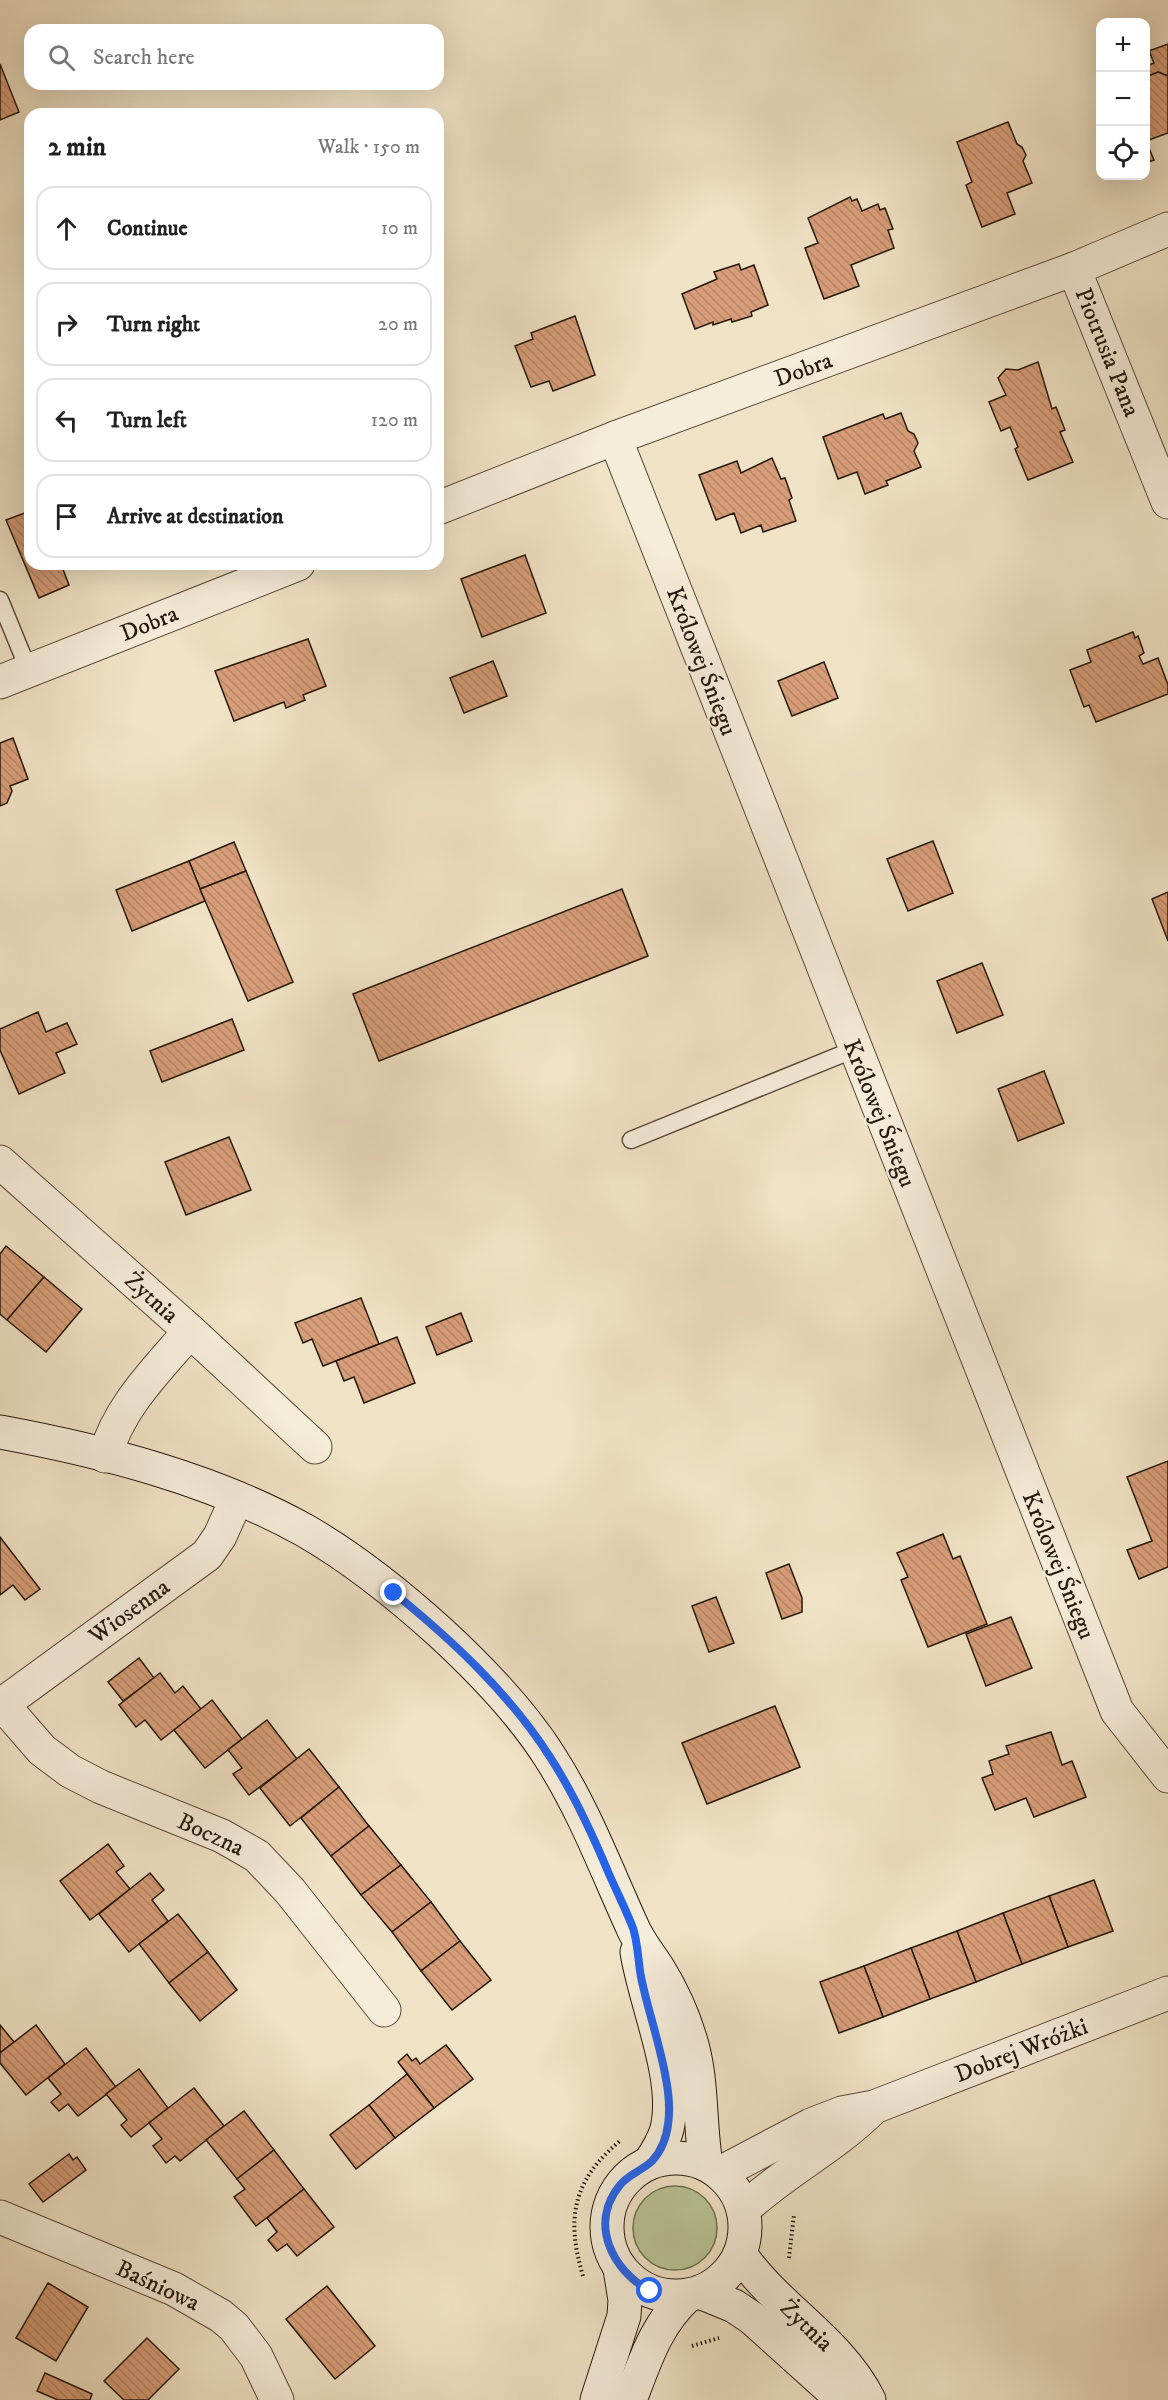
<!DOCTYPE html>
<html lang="en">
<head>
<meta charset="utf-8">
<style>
  :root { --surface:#fff; --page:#f2f2f2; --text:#222; --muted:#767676; --line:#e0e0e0 }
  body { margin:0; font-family:"IM FELL DW Pica",serif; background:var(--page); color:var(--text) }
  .controls { position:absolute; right:18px; top:18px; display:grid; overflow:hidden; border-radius:12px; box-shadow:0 6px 24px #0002 }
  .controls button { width:54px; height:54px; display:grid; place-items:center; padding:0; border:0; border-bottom:2px solid var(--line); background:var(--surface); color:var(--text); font:30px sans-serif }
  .stop { position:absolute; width:18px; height:18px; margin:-14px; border:4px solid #2563eb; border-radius:50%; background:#fff }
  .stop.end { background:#2563eb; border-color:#fff; box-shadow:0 2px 6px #0008 }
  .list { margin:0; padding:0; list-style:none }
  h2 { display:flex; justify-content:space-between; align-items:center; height:78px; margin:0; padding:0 24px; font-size:26px }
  h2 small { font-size:20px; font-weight:400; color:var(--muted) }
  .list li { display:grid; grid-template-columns:39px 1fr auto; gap:18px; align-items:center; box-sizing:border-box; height:84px; margin:0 12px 12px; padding:0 12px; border:2px solid var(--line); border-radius:18px }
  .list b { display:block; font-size:22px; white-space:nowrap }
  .list em { font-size:20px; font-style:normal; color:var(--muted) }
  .icon { flex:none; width:33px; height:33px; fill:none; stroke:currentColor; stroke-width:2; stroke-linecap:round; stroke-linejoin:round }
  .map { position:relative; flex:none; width:1168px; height:2400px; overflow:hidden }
  .search { position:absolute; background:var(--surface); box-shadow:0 6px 24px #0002; left:24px; top:24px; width:420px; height:66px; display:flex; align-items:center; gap:15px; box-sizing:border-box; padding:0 21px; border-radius:18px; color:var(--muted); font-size:22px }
  .panel { position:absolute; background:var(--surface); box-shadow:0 6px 24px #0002; left:24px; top:108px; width:420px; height:462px; border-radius:18px }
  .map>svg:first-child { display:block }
  .grass { fill:#b8c395; stroke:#6e6e50; stroke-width:1.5 }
  .building { fill:url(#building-back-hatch); stroke:#25180b; stroke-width:1.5 }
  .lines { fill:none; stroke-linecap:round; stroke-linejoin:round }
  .lane-casing { stroke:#584a3a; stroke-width:19 }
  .street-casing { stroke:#584a3a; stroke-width:35 }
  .secondary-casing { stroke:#25180b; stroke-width:35 }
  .path { stroke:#25180b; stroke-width:4; stroke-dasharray:1.5 3; stroke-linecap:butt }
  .lane { stroke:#f5ecd9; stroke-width:16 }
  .street { stroke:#f5ecd9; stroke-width:33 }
  .secondary { stroke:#f5ecd9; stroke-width:33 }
  .route { stroke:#2563eb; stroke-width:8 }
  .labels { text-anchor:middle; stroke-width:4.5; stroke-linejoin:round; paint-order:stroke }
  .street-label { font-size:24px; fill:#25180b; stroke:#f5ecd9 }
</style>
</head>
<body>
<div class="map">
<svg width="1168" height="2400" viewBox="0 0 1168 2400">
  <defs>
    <pattern id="building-back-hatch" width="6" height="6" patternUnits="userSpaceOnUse" patternTransform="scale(1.5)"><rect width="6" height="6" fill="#d79d78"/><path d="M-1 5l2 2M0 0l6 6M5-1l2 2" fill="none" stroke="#b88666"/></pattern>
  </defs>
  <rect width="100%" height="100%" fill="#f0e2c5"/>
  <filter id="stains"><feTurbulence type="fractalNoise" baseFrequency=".00333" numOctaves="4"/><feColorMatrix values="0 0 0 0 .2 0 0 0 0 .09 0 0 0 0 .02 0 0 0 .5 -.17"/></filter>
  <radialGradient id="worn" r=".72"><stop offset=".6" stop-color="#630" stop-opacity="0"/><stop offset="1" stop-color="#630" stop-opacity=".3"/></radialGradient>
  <circle class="grass" cx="675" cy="2228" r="42"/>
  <g class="building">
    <path d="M1168,44V76L1158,72L1146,77V66L1154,63L1149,51Z"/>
    <path d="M0,64L19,112L0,120Z"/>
    <path d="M1158,72L1168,76V133L1146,141L1154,160L1146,163V77Z"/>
    <path d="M1008,122L1017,144L1022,147L1026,155L1023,161L1032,183L1007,193L1015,214L982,227L966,185L972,182L957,142Z"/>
    <path d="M850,197L852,201L857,199L862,211L878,204L880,210L885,208L893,229L888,230L894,248L851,265L859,286L824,299L805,248L818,243L808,218Z"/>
    <path d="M739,264L741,270L754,265L768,305L751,312L752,316L732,322L731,319L713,325V322L695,329L682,294L717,279L714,272Z"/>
    <path d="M575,316L595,375L553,391L549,381L531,387L515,346L533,339L531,333Z"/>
    <path d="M1038,362L1052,409L1056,407L1065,430L1060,432L1073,462L1028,480L1015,449L1018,447L1010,427L1001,431L989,402L1006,395L998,378L1006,369L1018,370Z"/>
    <path d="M901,413L908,431L914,434L918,443L914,451L921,467L886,481L888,485L865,494L857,472L838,479L823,437L883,414L885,419Z"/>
    <path d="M772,458L781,479L785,478L792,498L789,500L796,521L763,532L761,525L741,533L734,513L716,520L699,475L737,461L741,473Z"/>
    <path d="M30,511V564H61L69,585L39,598L6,520Z"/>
    <path d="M525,555L546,613L482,637L461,579Z"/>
    <path d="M1133,632L1135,638L1138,636L1144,653L1139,656L1143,664L1158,658L1168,685V694L1096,722L1089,705L1084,707L1070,670L1091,662L1087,650Z"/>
    <path d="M308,639L326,686L303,695L305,700L286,708L284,702L234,721L215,671Z"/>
    <path d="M493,661L507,696L464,713L450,678Z"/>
    <path d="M824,662L838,698L792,716L778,681Z"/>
    <path d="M13,738L28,779L10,786L12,791L7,803L0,806V743Z"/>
    <path d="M933,841L953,893L908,911L887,859Z"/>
    <path d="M234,842L246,871L200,889L189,861Z"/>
    <path d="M189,861L205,901L132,931L116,890Z"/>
    <path d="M246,871L293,982L248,1001L200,889Z"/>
    <path d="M622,889L648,956L379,1061L353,994Z"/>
    <path d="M1168,892V941L1152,899Z"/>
    <path d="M982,963L1003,1015L957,1033L937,981Z"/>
    <path d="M38,1012L46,1032L67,1023L77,1044L56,1053L65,1073L19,1094L0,1050V1029Z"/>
    <path d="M232,1019L244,1050L162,1082L150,1051Z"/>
    <path d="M1044,1071L1064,1123L1018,1141L998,1089Z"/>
    <path d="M229,1137L251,1190L186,1215L165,1162Z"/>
    <path d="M6,1246L44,1277L7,1320L0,1314V1254Z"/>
    <path d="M44,1277L82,1309L46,1352L7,1320Z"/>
    <path d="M361,1298L379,1344L323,1366L312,1339L303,1343L295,1323Z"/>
    <path d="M461,1313L472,1341L437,1355L426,1327Z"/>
    <path d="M397,1337L415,1383L364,1403L354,1377L344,1381L336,1361Z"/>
    <path d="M1168,1461V1567L1139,1579L1127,1550L1152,1541L1127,1477Z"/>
    <path d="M943,1534L953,1559L960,1556L987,1624L928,1647L901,1580L908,1577L897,1553Z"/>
    <path d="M0,1537L40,1589L25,1600L13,1585L0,1595Z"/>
    <path d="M789,1564L802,1598V1612L782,1619L766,1573Z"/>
    <path d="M716,1597L734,1643L709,1652L692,1606Z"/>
    <path d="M1011,1617L1032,1668L986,1686L966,1634Z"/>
    <path d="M139,1658L154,1678L123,1701L108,1682Z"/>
    <path d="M160,1673L175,1693L183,1686L201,1709L161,1740L145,1720L136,1727L119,1705Z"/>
    <path d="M212,1700L242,1739L205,1768L174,1730Z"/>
    <path d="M775,1706L800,1767L707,1804L682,1743Z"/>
    <path d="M267,1720L297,1759L249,1795L233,1774L242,1768L228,1750Z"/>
    <path d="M1051,1732L1062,1765L1072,1761L1086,1797L1034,1817L1026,1798L995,1810L982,1778L993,1774L989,1761L1009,1754L1006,1746Z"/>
    <path d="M309,1749L339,1787L290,1826L260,1788Z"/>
    <path d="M339,1787L369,1826L331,1856L301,1818Z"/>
    <path d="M369,1826L401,1865L361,1895L331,1856Z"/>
    <path d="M108,1844L124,1866L116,1872L130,1889L90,1920L60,1881Z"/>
    <path d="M401,1865L431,1902L392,1932L361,1895Z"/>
    <path d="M150,1873L164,1890L152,1900L168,1921L129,1952L99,1914Z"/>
    <path d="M1094,1880L1113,1931L1068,1947L1049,1896Z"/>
    <path d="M1049,1896L1068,1947L1022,1964L1003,1913Z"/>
    <path d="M431,1902L460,1941L421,1971L392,1932Z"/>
    <path d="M1003,1913L1022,1964L976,1982L957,1931Z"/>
    <path d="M178,1914L208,1952L169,1983L139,1944Z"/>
    <path d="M957,1931L976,1982L930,1999L911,1948Z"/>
    <path d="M460,1941L491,1980L452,2010L421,1971Z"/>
    <path d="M911,1948L930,1999L883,2017L864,1966Z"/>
    <path d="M208,1952L237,1990L200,2021L169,1983Z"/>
    <path d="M864,1966L883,2017L839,2033L820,1982Z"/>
    <path d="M0,2025L14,2042L0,2053Z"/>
    <path d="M36,2025L65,2064L26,2095L0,2063V2053Z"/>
    <path d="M446,2045L473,2079L434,2108L398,2062L407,2054L412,2061L416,2058L420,2064Z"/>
    <path d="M86,2048L116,2087L78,2116L68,2104L59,2111L51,2102L61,2094L48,2078Z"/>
    <path d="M139,2069L168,2108L131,2137L121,2125L127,2120L106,2094Z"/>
    <path d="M407,2074L434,2108L395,2138L369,2105Z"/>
    <path d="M194,2088L224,2126L180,2161L175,2156L166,2163L153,2146L162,2139L149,2123Z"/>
    <path d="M369,2105L395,2138L356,2169L330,2135Z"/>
    <path d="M244,2111L274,2150L237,2179L206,2140Z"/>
    <path d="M274,2150L304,2189L256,2226L234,2197L245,2189L237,2179Z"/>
    <path d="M69,2154L73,2160L77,2157L86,2170L43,2202L29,2184Z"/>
    <path d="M304,2189L334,2227L297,2256L287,2244L277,2251L268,2240L277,2232L267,2218Z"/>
    <path d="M48,2283L88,2307L56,2361L16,2338Z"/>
    <path d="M327,2286L375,2346L335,2379L286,2319Z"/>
    <path d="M147,2338L179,2369L148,2400H124L104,2381Z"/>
    <path d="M45,2373L92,2394L90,2400H58L37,2391Z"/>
  </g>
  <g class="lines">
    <defs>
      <g id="lane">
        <path d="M0,600L29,671"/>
        <path d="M631,1140L855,1049"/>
      </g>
      <g id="street">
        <path d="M1074,269L1168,502"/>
        <path d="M615,438L1117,1711L1168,1776"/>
        <path d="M438,508L615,438L1074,269L1168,229"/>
        <path d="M0,682L298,564"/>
        <path d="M0,1162L190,1331C157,1370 119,1406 105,1456"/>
        <path d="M190,1331L315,1447"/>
        <path d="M2,1704L42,1750L70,1771L101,1787L222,1836L257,1856L290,1891L384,2010"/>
        <path d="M0,1706L207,1555L220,1536L237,1498"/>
        <path d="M720,2173L811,2125L842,2113L874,2107L1168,1993"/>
        <path d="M743,2210C783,2172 833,2148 873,2108"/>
        <path d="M0,2217L174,2289L221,2316L234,2327L256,2356L277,2400"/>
      </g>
      <g id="secondary">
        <path d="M0,1432C103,1451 212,1479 304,1530C353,1558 399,1595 441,1633C481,1670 521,1711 550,1757C584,1810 606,1869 632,1926C638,1941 649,1954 658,1968C671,1989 683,2015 690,2038C703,2079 699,2123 706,2164"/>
        <path d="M637,1952C645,2003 677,2074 668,2124C666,2138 658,2149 651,2161"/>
        <circle cx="676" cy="2227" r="69"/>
        <path d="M740,2254C777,2308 839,2340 869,2400"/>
        <path d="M700,2292L734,2306L752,2318L843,2400"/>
        <path d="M597,2400L624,2316L625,2300L620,2269"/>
        <path d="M630,2400C645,2361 656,2324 688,2295"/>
      </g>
    </defs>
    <use href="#lane" class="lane-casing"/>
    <use href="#street" class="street-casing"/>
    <use href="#secondary" class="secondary-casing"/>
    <g class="path">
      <path d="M789,2258L794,2214"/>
      <path d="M583,2276C566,2219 572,2181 620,2141"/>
      <path d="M692,2346L719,2338"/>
    </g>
    <use href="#lane" class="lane"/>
    <use href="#street" class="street"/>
    <use href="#secondary" class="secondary"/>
  </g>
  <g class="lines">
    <path class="route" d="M394,1593C452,1640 509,1693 550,1757C574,1794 592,1833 609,1874C617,1892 626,1910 633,1928C638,1943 638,1961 641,1977C648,2011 660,2044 666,2079C671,2105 672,2140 652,2161C643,2170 629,2174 620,2185C588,2224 613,2271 650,2291"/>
  </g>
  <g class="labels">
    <g class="street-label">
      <text transform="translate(1108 352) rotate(68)" y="8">Piotrusia Pana</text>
      <text transform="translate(803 369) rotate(-20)" y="8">Dobra</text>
      <text transform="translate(149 623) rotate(-22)" y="8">Dobra</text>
      <text transform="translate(702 661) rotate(69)" y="8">Królowej Śniegu</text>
      <text transform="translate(880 1113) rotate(68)" y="8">Królowej Śniegu</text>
      <text transform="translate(152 1297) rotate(42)" y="8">Żytnia</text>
      <text transform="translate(1059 1565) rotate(68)" y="8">Królowej Śniegu</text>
      <text transform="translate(129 1611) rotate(-36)" y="8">Wiosenna</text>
      <text transform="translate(211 1834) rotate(25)" y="8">Boczna</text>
      <text transform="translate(1021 2050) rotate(-21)" y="8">Dobrej Wróżki</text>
      <text transform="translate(158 2285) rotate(25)" y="8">Baśniowa</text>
      <text transform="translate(807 2325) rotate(44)" y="8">Żytnia</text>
    </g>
  </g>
  <rect width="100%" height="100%" filter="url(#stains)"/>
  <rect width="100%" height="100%" fill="url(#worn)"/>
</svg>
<div class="controls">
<button>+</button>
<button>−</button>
<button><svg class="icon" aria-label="locate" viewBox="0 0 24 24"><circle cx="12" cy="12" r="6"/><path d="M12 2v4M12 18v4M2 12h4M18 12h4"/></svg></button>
</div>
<div class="stop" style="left:650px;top:2291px"></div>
<div class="stop end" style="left:394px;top:1593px"></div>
<div class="search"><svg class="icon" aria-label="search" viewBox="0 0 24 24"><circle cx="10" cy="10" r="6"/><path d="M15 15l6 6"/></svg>Search here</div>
<section class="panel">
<h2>2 min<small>Walk · 150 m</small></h2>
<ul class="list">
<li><svg class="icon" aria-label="ahead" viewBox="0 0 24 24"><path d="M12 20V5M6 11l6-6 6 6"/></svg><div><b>Continue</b></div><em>10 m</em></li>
<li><svg class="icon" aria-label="right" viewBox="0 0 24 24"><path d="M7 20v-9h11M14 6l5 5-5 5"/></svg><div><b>Turn right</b></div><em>20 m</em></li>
<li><svg class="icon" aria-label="left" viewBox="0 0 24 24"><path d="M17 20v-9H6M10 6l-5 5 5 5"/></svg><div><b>Turn left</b></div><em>120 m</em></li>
<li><svg class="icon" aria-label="arrive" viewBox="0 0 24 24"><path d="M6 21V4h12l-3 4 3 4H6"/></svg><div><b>Arrive at destination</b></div></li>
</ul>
</section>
</div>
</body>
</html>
